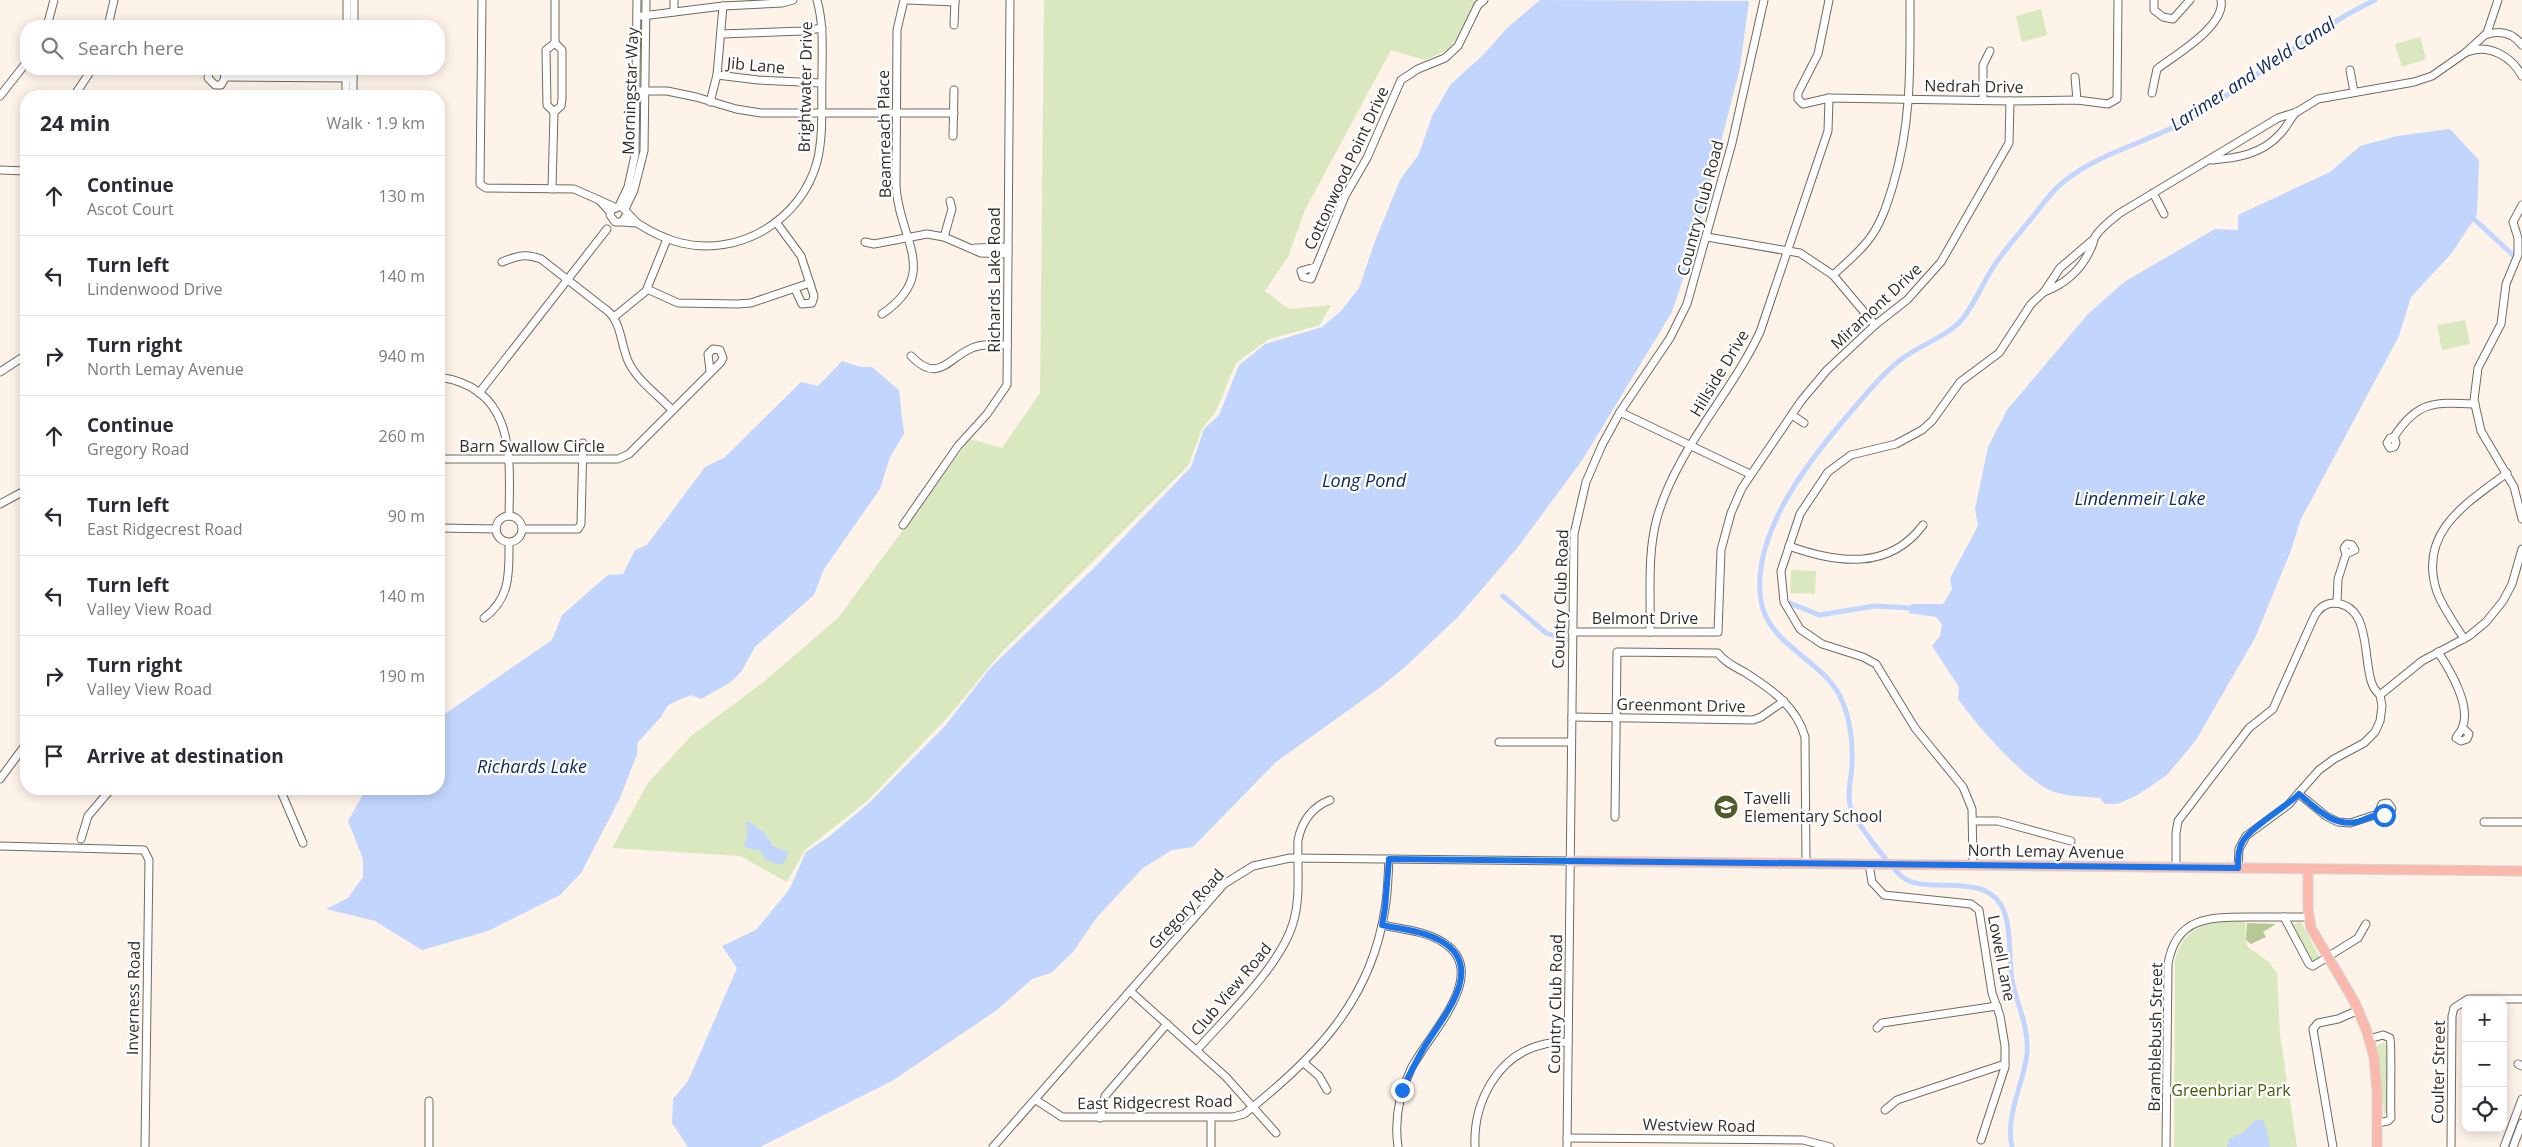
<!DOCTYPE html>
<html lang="en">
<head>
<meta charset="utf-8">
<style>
  :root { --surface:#fff; --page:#f7f7f7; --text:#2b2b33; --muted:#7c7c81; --line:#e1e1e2 }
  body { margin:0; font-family:"Open Sans",sans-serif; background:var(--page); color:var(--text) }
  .controls { position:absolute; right:15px; bottom:15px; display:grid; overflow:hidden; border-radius:10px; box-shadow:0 2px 12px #0003 }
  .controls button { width:45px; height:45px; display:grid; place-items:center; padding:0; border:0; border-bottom:1px solid var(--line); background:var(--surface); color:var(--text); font:25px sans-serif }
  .stop { position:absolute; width:15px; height:15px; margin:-11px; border:4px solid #1a73e8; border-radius:50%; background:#fff }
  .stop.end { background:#1a73e8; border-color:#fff; box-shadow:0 1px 5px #0008 }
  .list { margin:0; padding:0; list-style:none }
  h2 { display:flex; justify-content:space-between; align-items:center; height:65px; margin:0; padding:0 20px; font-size:21px }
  h2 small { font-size:16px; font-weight:400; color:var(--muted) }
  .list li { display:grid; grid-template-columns:32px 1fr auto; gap:15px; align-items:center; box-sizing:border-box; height:80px; padding:0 20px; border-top:1px solid var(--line) }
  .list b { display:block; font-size:19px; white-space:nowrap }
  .list p { margin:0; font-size:16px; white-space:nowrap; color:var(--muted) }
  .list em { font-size:16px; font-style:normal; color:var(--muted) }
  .icon { flex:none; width:28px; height:28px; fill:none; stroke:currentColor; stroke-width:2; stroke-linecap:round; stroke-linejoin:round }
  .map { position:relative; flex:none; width:2522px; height:1147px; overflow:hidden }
  .search { position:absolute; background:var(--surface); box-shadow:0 2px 12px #0003; left:20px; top:20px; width:425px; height:55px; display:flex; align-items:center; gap:12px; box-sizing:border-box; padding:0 18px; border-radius:20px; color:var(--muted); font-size:19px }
  .panel { position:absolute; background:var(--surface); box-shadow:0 2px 12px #0003; left:20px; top:90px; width:425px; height:705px; border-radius:20px }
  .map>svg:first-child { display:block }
  .green { fill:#dae8bf }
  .forest { fill:#b6c893 }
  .water { fill:#c2d6fd }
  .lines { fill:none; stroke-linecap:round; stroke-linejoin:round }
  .canal { stroke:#c2d6fd; stroke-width:5 }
  .minor-casing { stroke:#726a61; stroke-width:9 }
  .major-casing { stroke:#d6d5d4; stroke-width:11 }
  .minor { stroke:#fff; stroke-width:7 }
  .major { stroke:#fbb8ac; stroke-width:9 }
  .route { stroke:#1a73e8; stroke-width:6 }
  .labels { text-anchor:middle; stroke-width:4.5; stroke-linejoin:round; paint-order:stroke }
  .street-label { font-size:16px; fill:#312d2a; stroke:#fff }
  .poi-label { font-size:16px; fill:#312d2a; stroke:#fff; text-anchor:start }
  .park-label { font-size:16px; fill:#475a06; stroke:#fff }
  .water-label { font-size:18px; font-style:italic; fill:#112a61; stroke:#fff }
</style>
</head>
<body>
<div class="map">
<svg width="2522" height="1147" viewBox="0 0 2522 1147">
  <rect width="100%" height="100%" fill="#fdf3e9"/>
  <g class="green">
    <path d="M1044,0H1477L1460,33L1448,50L1425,60L1391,50L1305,210L1288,257L1265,291L1289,309L1331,305L1320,325L1269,339L1236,363L1216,411L1202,429L1188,466L1000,654L947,718L867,801L805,850L787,882L740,856L612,848L648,783L691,736L761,684L838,618L970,439L1002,448L1040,393Z"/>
    <path d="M2041,9L2047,35L2022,42L2016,16Z"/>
    <path d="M2420,37L2426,59L2402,67L2395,44Z"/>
    <path d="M2465,320L2470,344L2442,350L2437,325Z"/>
    <path d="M1791,570L1816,571L1815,594L1790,593Z"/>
    <path d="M2245,921L2246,942L2248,947L2269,962L2277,973L2280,1034L2297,1147H2174L2175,960C2184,922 2213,922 2245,921Z"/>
    <path d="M2301,922L2320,958L2319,961L2312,962L2292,928L2294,924Z"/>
    <path d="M2384,1043L2388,1048L2387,1112L2384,1114L2377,1047L2379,1044Z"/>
  </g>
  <path class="forest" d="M2247,923L2276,924L2263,932L2266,937L2251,944L2246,940Z"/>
  <g class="water">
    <path d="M1540,0L1749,1L1740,68L1694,246L1672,312L1583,459L1518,547L1458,617L1405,667L1378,689L1276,762L1193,847L1172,850L1143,868L1097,917L1073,952L1051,973L1032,979L997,1010L892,1081L760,1147H688L672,1123L673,1099L688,1081L737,968L722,946L756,930L789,890L806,852L831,835L871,801L945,726L991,667L1097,565L1191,467L1204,429L1219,415L1239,365L1265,344L1322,327L1341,311L1359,288L1375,241L1400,180L1419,154L1432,116L1451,84L1484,54L1507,28Z"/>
    <path d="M2450,129L2479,160L2477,215L2451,254L2411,297L2399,336L2301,519L2290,553L2255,638L2196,740L2167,775L2136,796L2117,804H2105L2100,798C2087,796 2071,797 2058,793C2028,786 1976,724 1958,699L1959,687L1932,646L1940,636L1942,625L1936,617L1908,613L1911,604H1943L1952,589L1950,578L1978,526L1975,509L1988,447L2007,410L2088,314L2124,282L2215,229L2238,230V215L2330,172L2360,146L2397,136Z"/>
    <path d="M842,361L861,367H872L899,390L904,434L890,457L880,489L824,569L814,595L755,647L741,672L731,682L701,699L691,695L668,705L661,717L638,742L637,754L620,798L581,873L560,895L488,931L422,950L375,921L326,909L348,898L363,877V859L348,821L366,789H439V718L552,640L562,615L608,575L623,574L635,550L647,545L705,467L724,458L801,382L818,386Z"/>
    <path d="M748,821C760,828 767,834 773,846L789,852L784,863L779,865L766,860L760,851L744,847L748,833L745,823Z"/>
    <path d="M2255,1120H2263L2265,1123L2270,1147H2227L2229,1139L2244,1132Z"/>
  </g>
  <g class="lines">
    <g class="canal">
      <path d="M2474,219L2513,255"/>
      <path d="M1503,596L1546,633L1566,640"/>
      <path d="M1790,603L1819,615L1875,606L1910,608"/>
      <path d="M2012,1147C2005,1115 2023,1086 2027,1054C2029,1029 2019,1009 2013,985C2008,963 2012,935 2005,914C1989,866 1924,899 1900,875C1888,863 1853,820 1850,805C1847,793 1851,779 1852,766C1853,745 1851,723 1843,703C1827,660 1769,648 1761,601C1750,532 1813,455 1855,407C1869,391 1882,374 1899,361C1918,345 1949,337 1964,317C1975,302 1982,285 1992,269C2003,251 2018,235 2031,219C2041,207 2050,193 2062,183C2099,152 2148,143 2189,119C2253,82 2308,32 2375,0"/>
    </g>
    <defs>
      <g id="minor">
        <path d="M482,0L480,184L486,188L574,189L599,200"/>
        <path d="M908,0L955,2"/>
        <path d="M1829,0L1818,54L1798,93V99L1803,104L1829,98L2010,101L2077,100L2108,104L2117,99L2118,0"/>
        <path d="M2154,0V10L2163,17L2173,19L2190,0"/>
        <path d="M674,12V0"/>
        <path d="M642,16L723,6L782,3L793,0"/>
        <path d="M954,25L955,0"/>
        <path d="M47,26L54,0"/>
        <path d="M108,26L114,0"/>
        <path d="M347,26V0"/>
        <path d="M354,26V0"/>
        <path d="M721,34L803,31L822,28"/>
        <path d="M2485,35C2499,30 2512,32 2522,45"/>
        <path d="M555,43V0"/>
        <path d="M2467,52C2489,43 2512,57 2522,76"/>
        <path d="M214,69L209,73L208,78L215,85H221L225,78L224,72L220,69"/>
        <path d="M2350,70L2354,92"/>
        <path d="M717,75L758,80L821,83"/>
        <path d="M225,77L353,78"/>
        <path d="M2075,77L2077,100"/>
        <path d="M636,91H667L696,97L736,109L761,113H954"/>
        <path d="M2152,93L2157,69C2175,55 2226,26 2221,0"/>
        <path d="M0,96L26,63"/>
        <path d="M74,96L92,69"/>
        <path d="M346,96V69"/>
        <path d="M353,96V69"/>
        <path d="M1983,99V65L1990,51"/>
        <path d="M710,102L717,75L723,6"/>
        <path d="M953,136L954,90"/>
        <path d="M2212,160C2238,158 2262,154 2280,134C2286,128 2290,119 2296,112"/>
        <path d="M0,170L26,171"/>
        <path d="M552,189L554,112L547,105L546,50L555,43L562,50V99L561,106L554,112"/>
        <path d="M2153,193L2164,214"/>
        <path d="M2522,205L2513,222L2518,238V255L2506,284L2501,324L2478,368L2474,400L2481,431L2514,487L2522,519"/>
        <path d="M619,206L628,187L635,155L637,0"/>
        <path d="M625,209L634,190L644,151L646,0"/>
        <path d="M610,212L599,200L614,207"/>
        <path d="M622,222L637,223L621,206L611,210L610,215L615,222H622L627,214"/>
        <path d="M776,222L801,256L814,296L812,303L802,304L795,289"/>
        <path d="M637,223C651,232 665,239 681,243C740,257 801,220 817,162C824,134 821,104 822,75C822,50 824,25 817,0"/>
        <path d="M944,237L952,209L950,201"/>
        <path d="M1707,237L1800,253L1833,275L1875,325"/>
        <path d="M2094,239L2060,268L2044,292C2065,284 2082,269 2091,248C2093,245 2093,241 2095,237C2101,227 2111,220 2120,213L2278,118L2297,112L2318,99L2414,82L2432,76L2465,53L2487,33L2498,0"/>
        <path d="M865,242L874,244L927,234L944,237L981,253L1008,254"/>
        <path d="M975,248L1008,247"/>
        <path d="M502,262C517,256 525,253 541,259L609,312C622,325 621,347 629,363C638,381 658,395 672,410"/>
        <path d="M1315,267L1301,271L1303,277L1311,279L1345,196L1367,158L1401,80L1418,69L1445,58L1458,46L1478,5L1484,0"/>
        <path d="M1833,275C1844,265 1856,255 1866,243C1880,227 1887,205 1893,185C1912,121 1910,66 1910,0"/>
        <path d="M647,289L678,303L737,304L751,303L810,283"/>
        <path d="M882,314C942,273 898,239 896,185L897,30L904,0"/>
        <path d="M614,317L646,291L667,239"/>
        <path d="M911,356C938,384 947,359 972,348C983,343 996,345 1007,345"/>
        <path d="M0,372L26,355"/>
        <path d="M439,377C516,388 510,457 509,516"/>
        <path d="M479,393L607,229"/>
        <path d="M1620,412L1750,474"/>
        <path d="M1792,415L1804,423"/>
        <path d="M2394,437L2396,443L2394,447L2390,448L2387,443L2390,438L2394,437C2417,401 2434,402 2475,404"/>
        <path d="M439,463L444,459H618L629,454L721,362L723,358L720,350L713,349L708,354L710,371"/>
        <path d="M0,504L26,490"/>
        <circle cx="509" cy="529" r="13"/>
        <path d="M903,525L958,446L987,414L1007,385L1010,0"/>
        <path d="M439,528L496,529"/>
        <path d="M523,529H578L581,524L583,443"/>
        <path d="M1789,546C1836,563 1889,571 1923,525"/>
        <path d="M2337,603L2338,579L2346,554L2344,548L2347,544L2352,545L2355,550L2346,554"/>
        <path d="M484,618C511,598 509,572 509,543"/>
        <path d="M1572,632H1718L1721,550L1731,513L1742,488L1801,401L1827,370L1875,325L1907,300L1941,262L2009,143L2010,101"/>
        <path d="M1650,632C1651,594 1647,554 1657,518C1677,448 1730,396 1760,332L1828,131L1829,98"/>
        <path d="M2464,639C2455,624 2443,608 2437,592C2417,532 2467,503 2507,473"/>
        <path d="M2438,652C2450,670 2472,707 2462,728C2461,732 2458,734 2456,738L2461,741L2467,739L2469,734L2463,728"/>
        <path d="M1572,717L1753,720L1761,717L1784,701"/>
        <path d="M1499,742H1571"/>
        <path d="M0,779L26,744"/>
        <path d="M280,789L303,843"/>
        <path d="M2299,794L2326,816L2338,822L2350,823L2378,814L2389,813L2392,809L2388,803L2382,804L2378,814"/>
        <path d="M1615,817L1617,652L1718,653C1725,663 1736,667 1746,673C1771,689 1797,707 1805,737L1806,863"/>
        <path d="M1974,821H1998L2071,841"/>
        <path d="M2484,822H2522"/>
        <path d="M81,839L88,816L111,789"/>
        <path d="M0,846L144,850L149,860L145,1147"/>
        <path d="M1869,864L1872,882L1884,895L1971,904L1979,910L1992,993L2000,1016L2005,1046V1067L1981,1140"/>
        <path d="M1973,865L1972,809L1963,787L1915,728L1876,664L1863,657L1822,644L1800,629L1784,602L1781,571L1800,514L1828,472L1851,455L1896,444L1922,430L1932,421L1960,382L1999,353L2031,304L2044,292"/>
        <path d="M2176,867V833L2178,821L2249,728L2273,709L2314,617C2318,609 2325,603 2335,603C2373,606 2362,664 2373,686C2374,689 2377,692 2380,695"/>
        <path d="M2238,868L2239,849L2246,836L2288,805L2319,770L2334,759L2364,743L2375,732L2380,721L2382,706L2380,695L2422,661L2469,636L2486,622L2503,601L2512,584L2522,549"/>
        <path d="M2284,917L2309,964L2313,966L2358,938L2366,924"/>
        <path d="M1382,925C1401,929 1427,931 1444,943C1492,974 1427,1036 1411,1069C1399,1094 1394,1119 1398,1147"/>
        <path d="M1130,991L1226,1077L1276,1133"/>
        <path d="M1877,1028L1882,1023L1997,1006"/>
        <path d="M2369,1039L2383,1035L2390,1038C2392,1042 2390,1105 2391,1118L2388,1121L2377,1123"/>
        <path d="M1197,1050C1227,1016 1281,965 1293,923C1301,898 1297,867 1298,840C1302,821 1312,807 1330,800"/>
        <path d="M1304,1063L1319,1076L1327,1090"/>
        <path d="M2518,1064L2522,1066"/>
        <path d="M1036,1100L1062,1117H1233L1244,1114C1315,1058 1371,1001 1385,909C1388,892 1388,875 1389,859"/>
        <path d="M1885,1110L1897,1100L2005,1064"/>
        <path d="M1100,1118L1105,1096L1167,1024"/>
        <path d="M1567,1138L1803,1140L1830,1147"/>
        <path d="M429,1147V1101"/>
        <path d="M993,1147L1224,884L1253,866L1290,858L1570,861"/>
        <path d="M1211,1147V1117"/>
        <path d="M1475,1147C1473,1103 1497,1054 1545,1044C1552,1042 1560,1043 1568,1042"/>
        <path d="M1567,1147L1574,534L1586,482L1602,445L1620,412L1670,338L1687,304L1732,143L1764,0"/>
        <path d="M2166,1147L2168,964C2176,916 2211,917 2251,917C2270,917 2289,917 2309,917"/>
        <path d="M2333,1147L2313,1029L2318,1023L2338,1019L2359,1010"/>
        <path d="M2451,1147L2452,1016L2454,1008L2468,999H2522"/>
        <path d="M2504,1147L2522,1099"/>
        <path d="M2513,1147L2522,1123"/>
      </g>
      <g id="major">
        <path d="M1570,861L2522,871"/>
        <path d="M2308,869V909L2311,928L2354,1001L2366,1029L2374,1057L2377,1091V1147"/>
      </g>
    </defs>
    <use href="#minor" class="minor-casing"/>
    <use href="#major" class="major-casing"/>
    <use href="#minor" class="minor"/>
    <use href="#major" class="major"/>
  </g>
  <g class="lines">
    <path class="route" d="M1402,1090C1409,1075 1416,1061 1425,1046C1443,1017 1487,967 1441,941C1424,931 1400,929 1382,925L1385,908L1389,859L2238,868C2238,859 2238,849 2243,841C2251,827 2285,808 2299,794C2316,808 2333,827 2357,822C2366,820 2374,813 2384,815"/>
  </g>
  <defs>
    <symbol id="school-disc" viewBox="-11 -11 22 22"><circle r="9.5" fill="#515b2a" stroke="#fff"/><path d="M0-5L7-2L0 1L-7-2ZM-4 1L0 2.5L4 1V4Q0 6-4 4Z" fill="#fff"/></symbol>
  </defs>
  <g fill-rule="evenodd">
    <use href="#school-disc" x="1712" y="793" width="28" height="28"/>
  </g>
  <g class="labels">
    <g class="street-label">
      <text transform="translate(756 65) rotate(5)" y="6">Jib Lane</text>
      <text transform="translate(1974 86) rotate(1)" y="6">Nedrah Drive</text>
      <text transform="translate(805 87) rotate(-89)" y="6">Brightwater Drive</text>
      <text transform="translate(630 91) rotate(-88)" y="6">Morningstar Way</text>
      <text transform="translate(884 134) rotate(-91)" y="6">Beamreach Place</text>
      <text transform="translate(1346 168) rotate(-65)" y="6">Cottonwood Point Drive</text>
      <text transform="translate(1700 208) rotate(-75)" y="6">Country Club Road</text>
      <text transform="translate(994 280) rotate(-90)" y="6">Richards Lake Road</text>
      <text transform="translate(1876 306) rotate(-43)" y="6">Miramont Drive</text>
      <text transform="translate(1719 373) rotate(-59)" y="6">Hillside Drive</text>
      <text x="532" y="452">Barn Swallow Circle</text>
      <text transform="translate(1560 599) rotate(-88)" y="6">Country Club Road</text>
      <text x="1645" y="624">Belmont Drive</text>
      <text transform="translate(1681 705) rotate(1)" y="6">Greenmont Drive</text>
      <text transform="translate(2046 851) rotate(1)" y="6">North Lemay Avenue</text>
      <text transform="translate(1186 909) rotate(-47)" y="6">Gregory Road</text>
      <text transform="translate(2002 958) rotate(79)" y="6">Lowell Lane</text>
      <text transform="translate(1231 989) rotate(-50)" y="6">Club View Road</text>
      <text transform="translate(133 998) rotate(-89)" y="6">Inverness Road</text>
      <text transform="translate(1555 1004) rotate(-89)" y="6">Country Club Road</text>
      <text transform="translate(2155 1037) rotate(-89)" y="6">Bramblebush Street</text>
      <text transform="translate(2438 1072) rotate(-89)" y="6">Coulter Street</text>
      <text transform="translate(1155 1102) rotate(-1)" y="6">East Ridgecrest Road</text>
      <text transform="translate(1699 1125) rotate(1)" y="6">Westview Road</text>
    </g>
    <g class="poi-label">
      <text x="1744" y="804">Tavelli<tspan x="1744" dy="18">Elementary School</tspan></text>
    </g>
    <g class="park-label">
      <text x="2231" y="1096">Greenbriar Park</text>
    </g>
    <g class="water-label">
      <text transform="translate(2253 74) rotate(-33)" y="6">Larimer and Weld Canal</text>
      <text x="1364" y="487">Long Pond</text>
      <text x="2140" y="505">Lindenmeir Lake</text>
      <text x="532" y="773">Richards Lake</text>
    </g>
  </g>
</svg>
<div class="controls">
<button>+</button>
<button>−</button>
<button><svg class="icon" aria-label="locate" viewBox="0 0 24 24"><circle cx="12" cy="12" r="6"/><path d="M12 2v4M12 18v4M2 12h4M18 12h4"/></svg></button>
</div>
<div class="stop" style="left:2384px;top:815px"></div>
<div class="stop end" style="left:1402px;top:1090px"></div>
<div class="search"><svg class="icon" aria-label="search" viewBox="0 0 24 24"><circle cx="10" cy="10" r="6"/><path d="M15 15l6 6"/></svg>Search here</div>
<section class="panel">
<h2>24 min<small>Walk · 1.9 km</small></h2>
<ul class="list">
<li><svg class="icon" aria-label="ahead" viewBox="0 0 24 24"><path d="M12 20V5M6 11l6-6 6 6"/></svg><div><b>Continue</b><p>Ascot Court</p></div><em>130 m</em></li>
<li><svg class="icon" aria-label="left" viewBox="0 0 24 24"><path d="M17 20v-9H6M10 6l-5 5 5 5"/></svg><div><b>Turn left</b><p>Lindenwood Drive</p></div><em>140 m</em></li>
<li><svg class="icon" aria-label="right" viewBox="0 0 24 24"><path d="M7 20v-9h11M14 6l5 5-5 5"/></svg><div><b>Turn right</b><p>North Lemay Avenue</p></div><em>940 m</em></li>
<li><svg class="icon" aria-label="ahead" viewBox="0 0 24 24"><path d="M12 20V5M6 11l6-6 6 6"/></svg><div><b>Continue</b><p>Gregory Road</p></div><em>260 m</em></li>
<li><svg class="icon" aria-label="left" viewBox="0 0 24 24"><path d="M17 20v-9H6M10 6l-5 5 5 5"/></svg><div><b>Turn left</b><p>East Ridgecrest Road</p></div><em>90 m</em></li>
<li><svg class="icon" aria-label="left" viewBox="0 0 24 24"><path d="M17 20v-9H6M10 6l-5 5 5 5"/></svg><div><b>Turn left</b><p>Valley View Road</p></div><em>140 m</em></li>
<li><svg class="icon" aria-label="right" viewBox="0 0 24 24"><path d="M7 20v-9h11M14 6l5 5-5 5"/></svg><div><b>Turn right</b><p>Valley View Road</p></div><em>190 m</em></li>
<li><svg class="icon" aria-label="arrive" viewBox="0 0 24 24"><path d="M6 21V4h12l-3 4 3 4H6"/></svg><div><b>Arrive at destination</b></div></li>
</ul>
</section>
</div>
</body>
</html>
